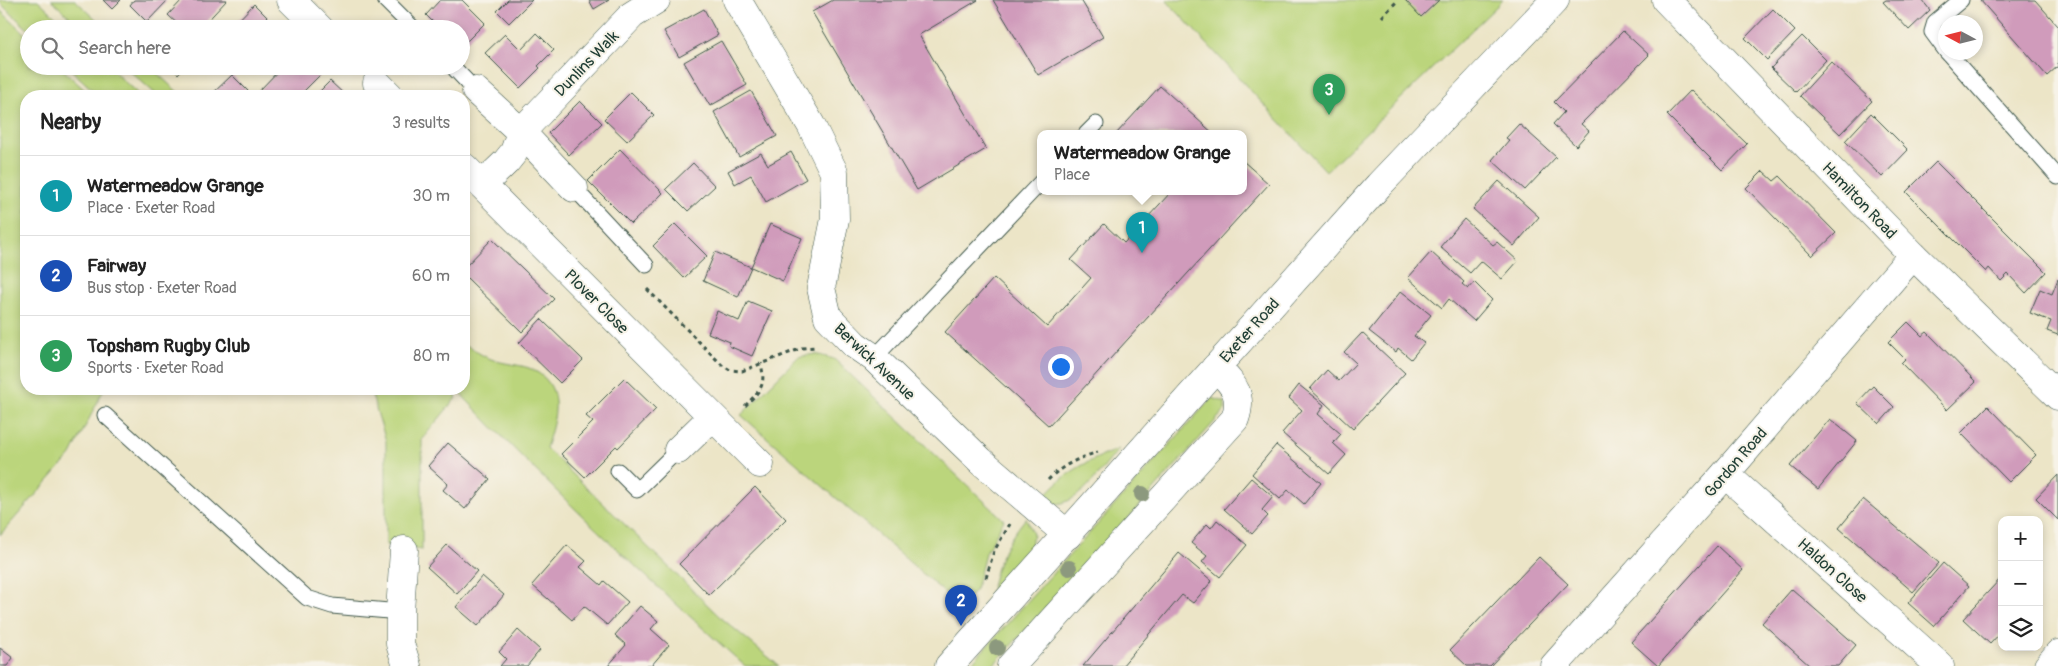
<!DOCTYPE html>
<html lang="en">
<head>
<meta charset="utf-8">
<style>
  :root { --surface:#fff; --page:#f2f2f2; --text:#222; --muted:#767676; --line:#e0e0e0; --accent:#ea580c }
  body { margin:0; font-family:Pangolin,sans-serif; background:var(--page); color:var(--text) }
  .controls { position:absolute; right:15px; bottom:15px; display:grid; overflow:hidden; border-radius:10px; box-shadow:0 2px 8px #0003 }
  .controls button { width:45px; height:45px; display:grid; place-items:center; padding:0; border:0; border-bottom:1px solid var(--line); background:var(--surface); color:var(--text); font:25px sans-serif }
  .compass { position:absolute; left:1938px; top:15px; width:45px; height:45px; border-radius:50%; background:var(--surface); box-shadow:0 2px 8px #0003; rotate:277deg }
  .you { position:absolute; left:1060px; top:366px; width:18px; height:18px; margin:-12px; border:4px solid #fff; border-radius:50%; background:#1a73e8; box-shadow:0 0 0 8px #1a73e833 }
  .badge { display:grid; place-items:center; width:32px; height:32px; border-radius:50%; background:var(--accent); color:#fff; font-size:16px; font-weight:700 }
  .pin { position:absolute; translate:-50% -41px; filter:drop-shadow(0 1px 2px #0008) }
  .pin::after { content:''; position:absolute; top:26px; width:18px; height:15px; background:inherit; clip-path:polygon(0 0,100% 0,50% 100%) }
  .popup { position:absolute; left:1037px; top:130px; width:210px; height:65px; box-sizing:border-box; display:grid; place-content:center; border-radius:10px; background:var(--surface); filter:drop-shadow(0 1px 4px #0005); font-size:16px; white-space:nowrap; color:var(--muted) }
  .popup b { font-size:19px; color:var(--text) }
  .popup::after { content:''; position:absolute; left:50%; top:100%; margin-left:-10px; border:10px solid transparent; border-top-color:var(--surface) }
  .list { margin:0; padding:0; list-style:none }
  h2 { display:flex; justify-content:space-between; align-items:center; height:65px; margin:0; padding:0 20px; font-size:21px }
  h2 small { font-size:16px; font-weight:400; color:var(--muted) }
  .list li { display:grid; grid-template-columns:32px 1fr auto; gap:15px; align-items:center; box-sizing:border-box; height:80px; padding:0 20px; border-top:1px solid var(--line) }
  .list b { display:block; font-size:19px; white-space:nowrap }
  .list p { margin:0; font-size:16px; white-space:nowrap; color:var(--muted) }
  .list em { font-size:16px; font-style:normal; color:var(--muted) }
  .icon { flex:none; width:28px; height:28px; fill:none; stroke:currentColor; stroke-width:2; stroke-linecap:round; stroke-linejoin:round }
  .map { position:relative; flex:none; width:2058px; height:666px; overflow:hidden }
  .search { position:absolute; background:var(--surface); box-shadow:0 2px 8px #0003; left:20px; top:20px; width:450px; height:55px; display:flex; align-items:center; gap:12px; box-sizing:border-box; padding:0 18px; border-radius:28px; color:var(--muted); font-size:19px }
  .panel { position:absolute; background:var(--surface); box-shadow:0 2px 8px #0003; left:20px; top:90px; width:450px; height:305px; border-radius:20px }
  .map>svg:first-child { display:block }
  .green { fill:#bbd57b; stroke:#6d8958 }
  .building { fill:#d09bbb }
  .lines { fill:none; stroke-linecap:round; stroke-linejoin:round }
  .service-casing { stroke:#3e564a; stroke-width:17 }
  .minor-casing { stroke:#3e564a; stroke-width:29 }
  .tertiary-casing { stroke:#3e564a; stroke-width:29 }
  .path { stroke:#3e564a; stroke-width:3; stroke-dasharray:4 4; stroke-linecap:butt }
  .service { stroke:#fff; stroke-width:15 }
  .minor { stroke:#fff; stroke-width:28 }
  .tertiary { stroke:#fff; stroke-width:28 }
  .tree { fill:#8c997e }
  .labels { text-anchor:middle; stroke-width:4; stroke-linejoin:round; paint-order:stroke }
  .street-label { font-size:16px; fill:#1f3d34; stroke:#f7f3e8 }
</style>
</head>
<body>
<div class="map">
<svg width="2058" height="666" viewBox="0 0 2058 666">
  <rect width="100%" height="100%" fill="#f7f3e8"/>
  <filter id="ink" filterUnits="userSpaceOnUse"><feTurbulence type="fractalNoise" baseFrequency=".02" numOctaves="2"/><feDisplacementMap in="SourceGraphic" scale="10" xChannelSelector="R" yChannelSelector="G"/><feConvolveMatrix kernelMatrix="1 2 1 2 8 2 1 2 1" color-interpolation-filters="sRGB"/></filter>
  <filter id="wash" filterUnits="userSpaceOnUse"><feTurbulence type="fractalNoise" baseFrequency=".0096" numOctaves="4" result="noise"/><feDisplacementMap in="SourceGraphic" scale="20" xChannelSelector="R" yChannelSelector="G"/><feGaussianBlur stdDeviation="1.12" result="paint"/><feColorMatrix in="noise" values="0 0 0 0 0 0 0 0 0 0 0 0 0 0 0 0 0 1.4 0 .05"/><feComposite in="paint" operator="in"/></filter>
  <g filter="url(#wash)">
    <rect width="100%" height="100%" fill="#ece5c7"/>
    <g class="green">
      <path d="M0,0H38L69,29H29V30L0,3Z"/>
      <path d="M51,0H75L107,29H83Z"/>
      <path d="M1166,0H1503L1326,171Z"/>
      <path d="M0,10L29,38V66H59L91,96H26V389H104L71,455L0,535Z"/>
      <path d="M67,66H108L140,96H99Z"/>
      <path d="M124,66H149L182,96H158Z"/>
      <path d="M464,344C473,349 482,356 491,359C503,364 517,364 529,368C566,384 556,417 546,448L719,616L779,666H745C645,577 548,486 456,389H464Z"/>
      <path d="M815,354L834,359L1004,520L985,554L976,589L961,607L741,415L798,357Z"/>
      <path d="M370,389H448L457,397L422,439V550L386,545V441Z"/>
      <path d="M1212,398L1225,402V410L1107,542L992,666H969Z"/>
      <path d="M1119,449C1103,467 1069,521 1043,498C1066,471 1086,462 1119,449Z"/>
      <path d="M1026,518L1033,534L1031,547L990,597C996,563 1004,545 1026,518Z"/>
    </g>
    <g id="blocks">
      <g class="building">
        <path d="M103,0H121L112,9Z"/>
        <path d="M134,0H168L147,22L130,5Z"/>
        <path d="M182,0H227L200,29H183L168,15Z"/>
        <path d="M440,0H462L485,23L461,47V29H440L426,15Z"/>
        <path d="M508,0H532L509,23L497,11Z"/>
        <path d="M589,0H609L594,9Z"/>
        <path d="M833,0H978L919,35L986,149L917,190L812,12Z"/>
        <path d="M993,0H1081L1103,37L1038,75Z"/>
        <path d="M1405,0H1439L1421,17Z"/>
        <path d="M1886,0H1922L1930,10L1909,30L1883,2Z"/>
        <path d="M1980,0H2035L2058,26V66L2047,76Z"/>
        <path d="M254,4L277,27L275,29H230Z"/>
        <path d="M704,9L718,35L679,57L664,31Z"/>
        <path d="M1773,9L1795,31L1767,60L1745,38Z"/>
        <path d="M1623,31L1649,55L1581,124L1589,131L1576,146L1553,124L1564,112L1554,102Z"/>
        <path d="M537,33L554,50L538,66L540,68L520,88L485,53L505,34L521,50Z"/>
        <path d="M1802,36L1826,60L1796,92L1771,68Z"/>
        <path d="M721,41L747,85L710,106L684,62Z"/>
        <path d="M1831,62L1872,101L1840,134L1800,96Z"/>
        <path d="M170,66H185L178,74Z"/>
        <path d="M283,66H315L322,73L299,96H260L257,93Z"/>
        <path d="M232,75L253,96H210Z"/>
        <path d="M330,81L346,96H315Z"/>
        <path d="M1160,86L1214,134H1116Z"/>
        <path d="M1691,90L1747,144L1722,170L1667,115Z"/>
        <path d="M751,91L777,136L739,157L714,112Z"/>
        <path d="M631,92L654,115L627,141L604,119Z"/>
        <path d="M580,101L602,123L569,155L548,133Z"/>
        <path d="M1871,113L1908,150L1882,177L1845,141Z"/>
        <path d="M1519,124L1556,157L1525,190L1492,160L1509,140L1506,138Z"/>
        <path d="M620,149L663,193L631,224L588,181Z"/>
        <path d="M791,152L806,179L766,202L751,175L735,184L728,171L761,153L768,165Z"/>
        <path d="M1243,161L1269,184L1049,426L945,332L994,278L1047,327L1091,278L1071,260L1104,224L1124,243L1171,192H1243Z"/>
        <path d="M1936,162L2046,272L2026,293L2008,274L2001,281L1989,268L1986,272L1906,192Z"/>
        <path d="M693,163L715,186L688,211L666,189Z"/>
        <path d="M1763,171L1774,181L1780,176L1836,233L1812,256L1746,188Z"/>
        <path d="M1499,181L1539,217L1514,246L1473,209Z"/>
        <path d="M464,213L469,218L464,223Z"/>
        <path d="M1464,219L1493,245L1497,242L1518,261L1502,279L1481,261L1470,273L1440,247Z"/>
        <path d="M675,224L707,256L684,278L653,246Z"/>
        <path d="M770,224L802,238L783,281L751,267Z"/>
        <path d="M492,239L554,299L522,332L464,275V268Z"/>
        <path d="M715,252L751,267L738,297L703,281Z"/>
        <path d="M1431,252L1464,282L1462,284L1468,289L1474,282L1492,300L1474,321L1449,299L1442,308L1408,278Z"/>
        <path d="M2058,279V335L2047,331L2051,321L2030,313L2040,289L2052,294Z"/>
        <path d="M1401,291L1431,315L1414,336L1424,343L1411,359L1398,348L1396,352L1369,331Z"/>
        <path d="M748,301L772,311L752,356L729,346L730,342L708,333L717,311L739,321Z"/>
        <path d="M541,319L583,360L560,383L519,343Z"/>
        <path d="M1908,322L1922,336L1927,332L1976,382L1947,410L1901,363L1905,359L1888,342Z"/>
        <path d="M1362,333L1405,373L1353,429L1310,389L1327,370L1339,381L1356,363L1344,352Z"/>
        <path d="M624,378L656,409L618,448L616,446L585,477L561,454L593,422L586,416Z"/>
        <path d="M1299,385L1324,405L1318,414L1341,434L1333,443L1346,455L1329,474L1282,433L1302,410L1289,398Z"/>
        <path d="M1873,386L1894,407L1879,424L1857,403Z"/>
        <path d="M1988,406L2036,455L2009,482L1961,433Z"/>
        <path d="M1830,419L1857,441L1818,489L1790,466Z"/>
        <path d="M448,443L490,479L465,509L443,490L448,484L428,466Z"/>
        <path d="M1276,445L1321,483L1304,504L1288,490L1280,499L1252,474Z"/>
        <path d="M2058,475V520L2036,498Z"/>
        <path d="M1251,478L1273,497L1262,510L1268,516L1252,534L1224,509Z"/>
        <path d="M755,487L786,519L709,595L679,564Z"/>
        <path d="M1863,499L1939,563L1913,592L1839,528Z"/>
        <path d="M1217,520L1247,545L1220,577L1202,562L1207,556L1191,543L1207,524L1211,528Z"/>
        <path d="M447,545L477,571L457,594L427,567Z"/>
        <path d="M567,545L586,561L580,567L601,585L604,581L628,602L607,625L584,606L572,620L532,585Z"/>
        <path d="M1717,546L1743,570L1658,666L1631,642Z"/>
        <path d="M1179,553L1212,581L1193,603L1182,595L1122,666H1083Z"/>
        <path d="M1539,557L1568,584L1490,666H1467L1450,650Z"/>
        <path d="M1943,563L1969,586L1934,626L1908,603Z"/>
        <path d="M482,576L504,595L478,626L456,607Z"/>
        <path d="M2002,577V631L1990,644L1963,619Z"/>
        <path d="M1792,589L1856,645L1838,666H1810L1762,623Z"/>
        <path d="M640,606L658,621L651,629L669,645L651,666H608L626,645L615,635Z"/>
        <path d="M518,630L540,650L527,666H500L506,659L499,652Z"/>
        <path d="M0,648L13,658L7,666H0Z"/>
      </g>
    </g>
  </g>
  <g filter="url(#ink)">
    <use href="#blocks" fill-opacity="0" stroke="#3e564a" stroke-width="1"/>
    <g class="lines">
      <defs>
        <g id="service">
          <path d="M385,0L414,29"/>
          <path d="M1946,51L1932,32L1935,22L1961,0"/>
          <path d="M1947,52L2058,177"/>
          <path d="M452,66L476,91"/>
          <path d="M1086,134L1096,124"/>
          <path d="M574,188L646,265"/>
          <path d="M874,358L1041,182"/>
          <path d="M105,415L307,598L332,606L400,612"/>
          <path d="M618,471L637,490L678,450"/>
        </g>
        <g id="minor">
          <path d="M291,0L320,29"/>
          <path d="M737,0L811,125L834,172L835,219L821,288L828,317L855,345L874,358L981,461L1068,535"/>
          <path d="M1666,0L1913,255L2058,396"/>
          <path d="M377,83L390,96"/>
          <path d="M476,91L521,132L514,152L506,162L482,185"/>
          <path d="M464,167L760,464"/>
          <path d="M574,188L521,132L632,15L656,0"/>
          <path d="M678,450L712,417"/>
          <path d="M1725,474L1940,666"/>
          <path d="M404,550L400,612V644L407,666"/>
          <path d="M1011,666L1235,419C1244,393 1232,384 1216,367"/>
          <path d="M1554,666L1725,474L1913,255"/>
          <path d="M2048,666L2058,654"/>
        </g>
        <path id="tertiary" d="M949,666L1379,185L1555,0"/>
      </defs>
      <use href="#service" class="service-casing"/>
      <use href="#minor" class="minor-casing"/>
      <use href="#tertiary" class="tertiary-casing"/>
      <g class="path">
        <path d="M1382,17L1398,0"/>
        <path d="M647,289L722,365L730,370L742,371L802,348L816,347"/>
        <path d="M745,406C761,389 766,387 761,363"/>
        <path d="M1048,480C1062,465 1079,458 1098,452"/>
        <path d="M986,578L994,551L1010,524"/>
      </g>
      <use href="#service" class="service"/>
      <use href="#minor" class="minor"/>
      <use href="#tertiary" class="tertiary"/>
    </g>
    <g class="tree">
      <circle cx="1142" cy="494" r="8"/>
      <circle cx="1069" cy="568" r="8"/>
      <circle cx="997" cy="648" r="8"/>
    </g>
  </g>
  <g class="labels">
    <g class="street-label">
      <text transform="translate(586 63) rotate(-46)" y="6">Dunlins Walk</text>
      <text transform="translate(1860 200) rotate(46)" y="6">Hamilton Road</text>
      <text transform="translate(597 301) rotate(45)" y="6">Plover Close</text>
      <text transform="translate(1249 330) rotate(-48)" y="6">Exeter Road</text>
      <text transform="translate(875 361) rotate(43)" y="6">Berwick Avenue</text>
      <text transform="translate(1735 462) rotate(-49)" y="6">Gordon Road</text>
      <text transform="translate(1833 570) rotate(42)" y="6">Haldon Close</text>
    </g>
  </g>
</svg>
<div class="controls">
<button>+</button>
<button>−</button>
<button><svg class="icon" aria-label="layers" viewBox="0 0 24 24"><path d="M12 4l9 5-9 5-9-5zM3 14l9 5 9-5"/></svg></button>
</div>
<svg class="compass" viewBox="-18 -18 36 36"><path d="M0-13l5 13h-10z" fill="#e53935"/><path d="M0 13l5-13h-10z" fill="#767676"/></svg>
<div class="you"></div>
<div class="pin badge" style="left:1142px;top:253px;background:#0f9aa8">1</div>
<div class="popup"><b>Watermeadow Grange</b>Place</div>
<div class="pin badge" style="left:961px;top:626px;background:#1a4fb4">2</div>
<div class="pin badge" style="left:1329px;top:115px;background:#2e9e5b">3</div>
<div class="search"><svg class="icon" aria-label="search" viewBox="0 0 24 24"><circle cx="10" cy="10" r="6"/><path d="M15 15l6 6"/></svg>Search here</div>
<section class="panel">
<h2>Nearby<small>3 results</small></h2>
<ul class="list">
<li><span class="badge" style="background:#0f9aa8">1</span><div><b>Watermeadow Grange</b><p>Place · Exeter Road</p></div><em>30 m</em></li>
<li><span class="badge" style="background:#1a4fb4">2</span><div><b>Fairway</b><p>Bus stop · Exeter Road</p></div><em>60 m</em></li>
<li><span class="badge" style="background:#2e9e5b">3</span><div><b>Topsham Rugby Club</b><p>Sports · Exeter Road</p></div><em>80 m</em></li>
</ul>
</section>
</div>
</body>
</html>
